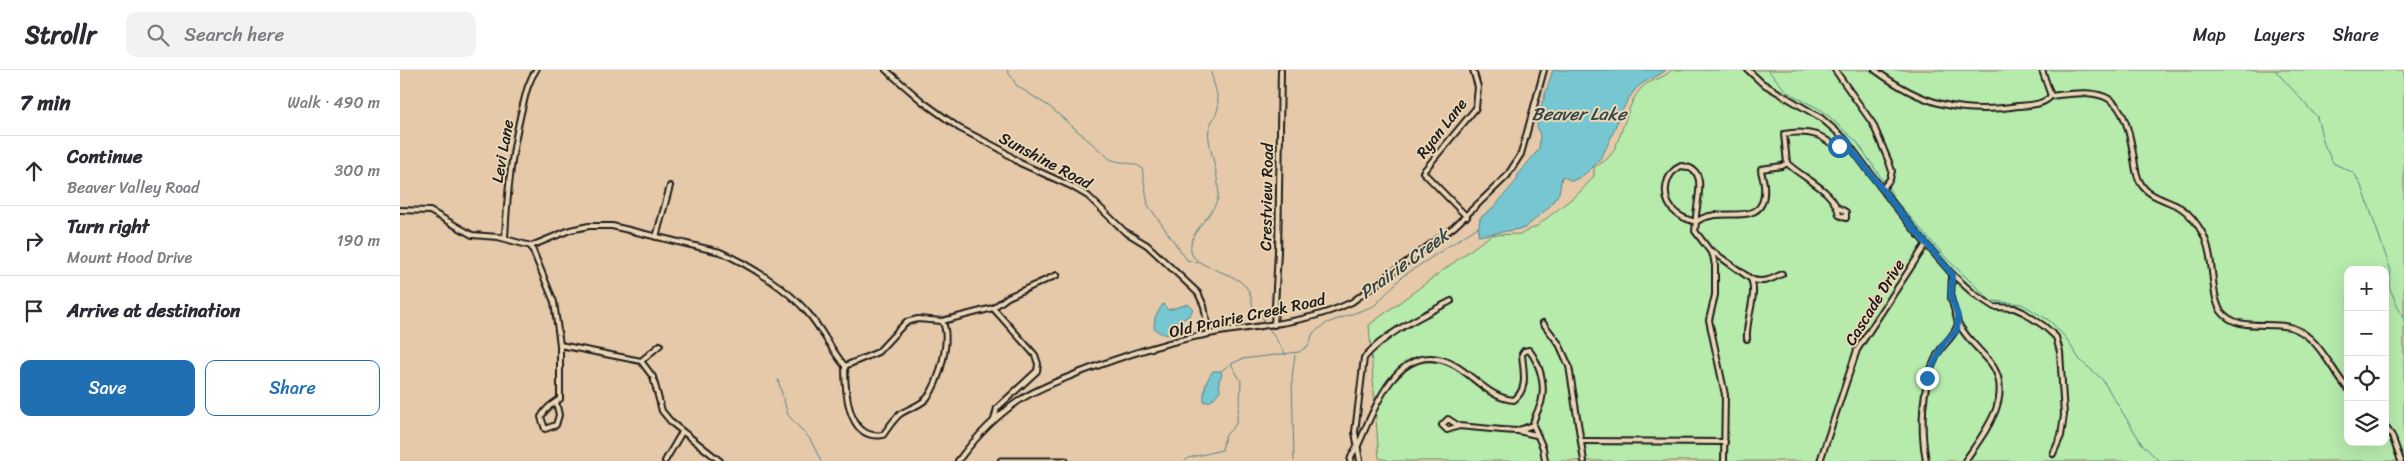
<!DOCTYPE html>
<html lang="en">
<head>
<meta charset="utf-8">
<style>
  :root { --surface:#fff; --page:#f2f2f3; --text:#2b2b33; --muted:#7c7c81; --line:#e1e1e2; --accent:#1f6fb2 }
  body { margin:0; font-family:Sriracha,sans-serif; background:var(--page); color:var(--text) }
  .controls { position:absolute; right:15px; bottom:15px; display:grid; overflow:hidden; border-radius:10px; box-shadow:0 5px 20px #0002 }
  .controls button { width:45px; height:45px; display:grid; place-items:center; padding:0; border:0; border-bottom:1px solid var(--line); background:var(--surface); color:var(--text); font:25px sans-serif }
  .stop { position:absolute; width:15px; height:15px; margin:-11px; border:4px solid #1f6fb2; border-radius:50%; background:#fff }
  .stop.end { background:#1f6fb2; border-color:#fff; box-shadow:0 1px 5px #0008 }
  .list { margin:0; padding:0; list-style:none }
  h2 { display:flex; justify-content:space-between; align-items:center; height:65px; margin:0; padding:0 20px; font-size:21px }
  h2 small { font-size:16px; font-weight:400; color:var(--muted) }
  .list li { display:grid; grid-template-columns:32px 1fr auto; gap:15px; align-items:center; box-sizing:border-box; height:70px; padding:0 20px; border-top:1px solid var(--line) }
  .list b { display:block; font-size:19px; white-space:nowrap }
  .list p { margin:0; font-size:16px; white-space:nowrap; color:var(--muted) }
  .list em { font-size:16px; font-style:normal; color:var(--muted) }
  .actions { display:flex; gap:10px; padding:15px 20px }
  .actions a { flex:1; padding:11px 0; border:1px solid var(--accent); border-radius:10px; text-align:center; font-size:18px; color:var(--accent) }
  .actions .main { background:var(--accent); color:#fff }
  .icon { flex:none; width:28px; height:28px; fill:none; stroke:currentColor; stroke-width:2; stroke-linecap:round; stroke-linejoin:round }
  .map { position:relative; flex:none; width:2004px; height:391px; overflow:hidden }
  header { display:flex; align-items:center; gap:30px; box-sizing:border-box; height:70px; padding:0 25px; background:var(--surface); border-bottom:1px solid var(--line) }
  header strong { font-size:24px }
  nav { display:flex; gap:28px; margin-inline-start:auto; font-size:18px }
  .search { width:350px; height:45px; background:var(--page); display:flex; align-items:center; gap:12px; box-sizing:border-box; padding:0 18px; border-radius:10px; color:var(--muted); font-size:19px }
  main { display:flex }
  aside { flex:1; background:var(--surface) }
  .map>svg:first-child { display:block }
  .green { fill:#b6ebac; stroke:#698464; fill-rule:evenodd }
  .water { fill:#77c7d2; stroke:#538389 }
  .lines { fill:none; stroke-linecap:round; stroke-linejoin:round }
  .stream { stroke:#538389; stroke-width:1 }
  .street-casing { stroke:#1c1c1c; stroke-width:8 }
  .secondary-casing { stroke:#1c1c1c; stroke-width:9 }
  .street { stroke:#ebd6b5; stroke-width:4 }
  .secondary { stroke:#ebd6b5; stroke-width:5 }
  .route { stroke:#1f6fb2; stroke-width:6 }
  .labels { text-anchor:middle; stroke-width:4; stroke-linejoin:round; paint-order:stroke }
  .street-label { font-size:16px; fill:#1c1c1c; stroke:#ebd6b5 }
  .water-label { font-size:18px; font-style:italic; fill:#33474a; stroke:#ebd6b5 }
</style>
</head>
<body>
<header>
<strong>Strollr</strong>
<div class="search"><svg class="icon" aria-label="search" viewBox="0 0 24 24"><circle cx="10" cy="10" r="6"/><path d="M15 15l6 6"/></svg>Search here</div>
<nav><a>Map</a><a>Layers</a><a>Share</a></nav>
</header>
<main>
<aside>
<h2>7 min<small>Walk · 490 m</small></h2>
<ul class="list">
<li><svg class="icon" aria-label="ahead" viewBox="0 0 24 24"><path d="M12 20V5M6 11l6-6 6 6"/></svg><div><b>Continue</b><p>Beaver Valley Road</p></div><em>300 m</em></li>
<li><svg class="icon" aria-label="right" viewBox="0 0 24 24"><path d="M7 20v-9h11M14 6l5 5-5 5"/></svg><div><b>Turn right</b><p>Mount Hood Drive</p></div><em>190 m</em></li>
<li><svg class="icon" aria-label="arrive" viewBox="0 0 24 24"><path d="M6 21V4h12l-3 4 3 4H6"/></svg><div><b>Arrive at destination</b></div></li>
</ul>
<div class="actions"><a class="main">Save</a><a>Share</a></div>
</aside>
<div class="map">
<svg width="2004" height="391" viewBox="0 0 2004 391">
  <rect width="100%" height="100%" fill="#e6c9a9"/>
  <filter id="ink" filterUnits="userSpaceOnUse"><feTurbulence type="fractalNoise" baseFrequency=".02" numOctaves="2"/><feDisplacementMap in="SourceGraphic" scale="10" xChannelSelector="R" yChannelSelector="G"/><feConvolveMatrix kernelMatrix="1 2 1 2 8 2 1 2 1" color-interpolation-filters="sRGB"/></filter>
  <g filter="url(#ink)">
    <path class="green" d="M1271,0H2004V391H991L979,388L969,255L1091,165L1121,164L1137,156L1180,122L1194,106V97C1198,95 1204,92 1207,89C1221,77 1225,38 1239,21C1247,9 1264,10 1271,0ZM1948,200H1985V372H1948Z"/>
    <g class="water">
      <path d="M1153,0H1266C1257,8 1241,11 1234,21C1210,52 1213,94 1172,111L1162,106L1159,123L1149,137L1125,158L1078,166L1080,148L1094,137L1117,110L1118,105L1139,79L1140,66L1137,57L1138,46Z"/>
      <path d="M763,234L768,240L788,234L793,239L790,245L774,255L772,264C766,266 758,263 754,258L755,247Z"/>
      <path d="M813,301H821L822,305L819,310L820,321L811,331L804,332C803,319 806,311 813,301Z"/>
    </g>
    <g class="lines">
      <g class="stream">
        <path d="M607,0L617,16L650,37L710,89C721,94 732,91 742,98L748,135L787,190L799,193"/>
        <path d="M810,0C813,10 819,27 818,38C816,49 806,54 809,70C811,84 821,115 818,127C814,146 788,161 791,181C793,198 834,201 846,217C851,222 852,232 853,239L860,242L865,253"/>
        <path d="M1368,0L1387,22L1423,41L1457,72L1484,112"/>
        <path d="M1875,0L1917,47L1924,74L1933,93L1954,103L1963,119L1991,201L1989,217L2004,250"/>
        <path d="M1488,117L1496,131L1547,189L1588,228"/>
        <path d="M1594,231L1622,234L1650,251L1665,267L1680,290L1702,309L1742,374L1759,391"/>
        <path d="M869,258L886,285"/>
        <path d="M821,301L829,295"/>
        <path d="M378,310L388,345L410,369L421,391"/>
        <path d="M785,391L788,388L822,380L825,366L836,354L840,330L841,311L831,294L842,289L899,282L908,276L913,263L927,253L974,236L1003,206L1078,157"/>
        <path d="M894,391L892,307L895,285"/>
      </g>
      <defs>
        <g id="street">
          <path d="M486,0L523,32L559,58L600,79L620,93L671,116L688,126L724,161L747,175L798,223L804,236L809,264"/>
          <path d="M1348,0L1362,13L1421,48L1444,68L1494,135L1526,174L1552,204L1574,224L1594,237L1614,238L1623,242L1644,256L1656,267L1660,282L1664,345L1661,366L1653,384"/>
          <path d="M1435,0L1473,54L1489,92L1492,101L1490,109L1483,118"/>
          <path d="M1475,0C1521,34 1561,45 1618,36C1629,35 1644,35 1651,26"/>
          <path d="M1642,0L1651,26"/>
          <path d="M1651,26C1708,18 1723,24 1733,83C1735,92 1735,104 1740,112C1747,127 1768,130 1781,138C1790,144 1798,155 1803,164C1815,187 1810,225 1821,241C1837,263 1871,250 1893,258C1919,267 1931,300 1948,319"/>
          <path d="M1387,93C1403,109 1435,120 1439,145L1446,148V142L1437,137"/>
          <path d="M1387,93L1384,64C1394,62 1407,62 1417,65C1429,69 1433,81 1446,72"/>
          <path d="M1281,96C1312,98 1294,134 1296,152C1288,150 1278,146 1272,139C1261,125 1265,103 1281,96Z"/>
          <path d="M0,140L30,141L72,165L98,167L131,176L170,160L189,156H212L320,182C348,194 388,219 408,243C422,259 431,280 445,296"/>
          <path d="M1067,147L1023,102L1076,38L1078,17L1073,0"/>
          <path d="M256,167L270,116"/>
          <path d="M105,168C107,125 111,85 121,43C125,28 127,13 136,0"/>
          <path d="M131,176L154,232L160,275V329C151,335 146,338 141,347L145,359L156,355L159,345L156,332"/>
          <path d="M1312,181L1351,209C1358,225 1345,251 1347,269"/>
          <path d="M1552,204L1551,228L1558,253"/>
          <path d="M1351,209C1362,214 1372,209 1382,204"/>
          <path d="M593,238L635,285L638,294L637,301L597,338L594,350"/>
          <path d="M1143,253L1159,274L1169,296L1184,391"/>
          <path d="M874,255L878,182L881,0"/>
          <path d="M160,275L241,291L253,307L262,341L272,353L320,391"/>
          <path d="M241,291L260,275"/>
          <path d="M445,296L478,282L506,252L518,249L542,251L593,238L608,227L657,205"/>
          <path d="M445,296C445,320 447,371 483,365C488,358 494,349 500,344C509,338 520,336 527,328C539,313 552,268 542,251"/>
          <path d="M1059,356L1047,360L1042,355L1048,349L1059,356L1102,360L1116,361L1133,355"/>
          <path d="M1985,356L1992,366L2001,391"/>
          <path d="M1118,361L1136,365"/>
          <path d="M1181,371L1325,372"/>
          <path d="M265,391L282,362"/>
          <path d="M558,391C575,368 596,346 620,330C638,318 659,311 678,303C720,287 764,272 809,264C858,255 907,254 952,232L1054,157L1107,106L1121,84L1144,0"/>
          <path d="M950,391C951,383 957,379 960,371C973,341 995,280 1038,289C1067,294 1084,328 1114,330C1129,318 1123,301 1122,284L1124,281L1129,280C1140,294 1146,315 1141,333C1139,340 1134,346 1133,355L1143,378L1145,391"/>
          <path d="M960,391L955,362L964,288C985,263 1022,246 1051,231"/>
          <path d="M1324,391L1325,325L1309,250L1315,225V196L1313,185L1295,161L1296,152C1321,133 1368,163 1364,115C1364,109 1361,105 1361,99L1382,96L1387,93"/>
          <path d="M1420,391L1457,280L1526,174"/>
          <path d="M1526,391C1520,357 1521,316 1537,285C1543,274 1556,265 1558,253C1566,268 1579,279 1590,292C1616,325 1584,363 1565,391"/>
        </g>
        <path id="secondary" d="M601,391H665"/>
      </defs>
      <use href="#street" class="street-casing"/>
      <use href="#secondary" class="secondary-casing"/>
      <use href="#street" class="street"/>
      <use href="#secondary" class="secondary"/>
    </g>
  </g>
  <g class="lines" filter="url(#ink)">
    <path class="route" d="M1439,76L1446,72L1494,135L1552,204L1551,228L1558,246L1557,260L1544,273L1527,308"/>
  </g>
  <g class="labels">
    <g class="street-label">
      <text transform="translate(1041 58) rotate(-52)" y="6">Ryan Lane</text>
      <text transform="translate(102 81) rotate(-80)" y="6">Levi Lane</text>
      <text transform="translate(646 90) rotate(28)" y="6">Sunshine Road</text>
      <text transform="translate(866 127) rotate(-89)" y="6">Crestview Road</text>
      <text transform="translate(1474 232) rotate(-58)" y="6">Cascade Drive</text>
      <text transform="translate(847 245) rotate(-12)" y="6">Old Prairie Creek Road</text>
    </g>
    <g class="water-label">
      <text x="1179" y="50">Beaver Lake</text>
      <text transform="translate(1004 194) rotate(-36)" y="6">Prairie Creek</text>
    </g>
  </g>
</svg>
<div class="controls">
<button>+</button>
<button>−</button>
<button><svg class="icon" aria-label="locate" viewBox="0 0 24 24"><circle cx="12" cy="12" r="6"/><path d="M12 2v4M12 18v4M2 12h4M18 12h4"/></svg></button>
<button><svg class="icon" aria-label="layers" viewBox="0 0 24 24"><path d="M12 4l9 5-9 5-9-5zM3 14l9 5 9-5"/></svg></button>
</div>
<div class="stop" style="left:1439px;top:76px"></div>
<div class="stop end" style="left:1527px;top:308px"></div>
</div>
</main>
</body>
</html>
